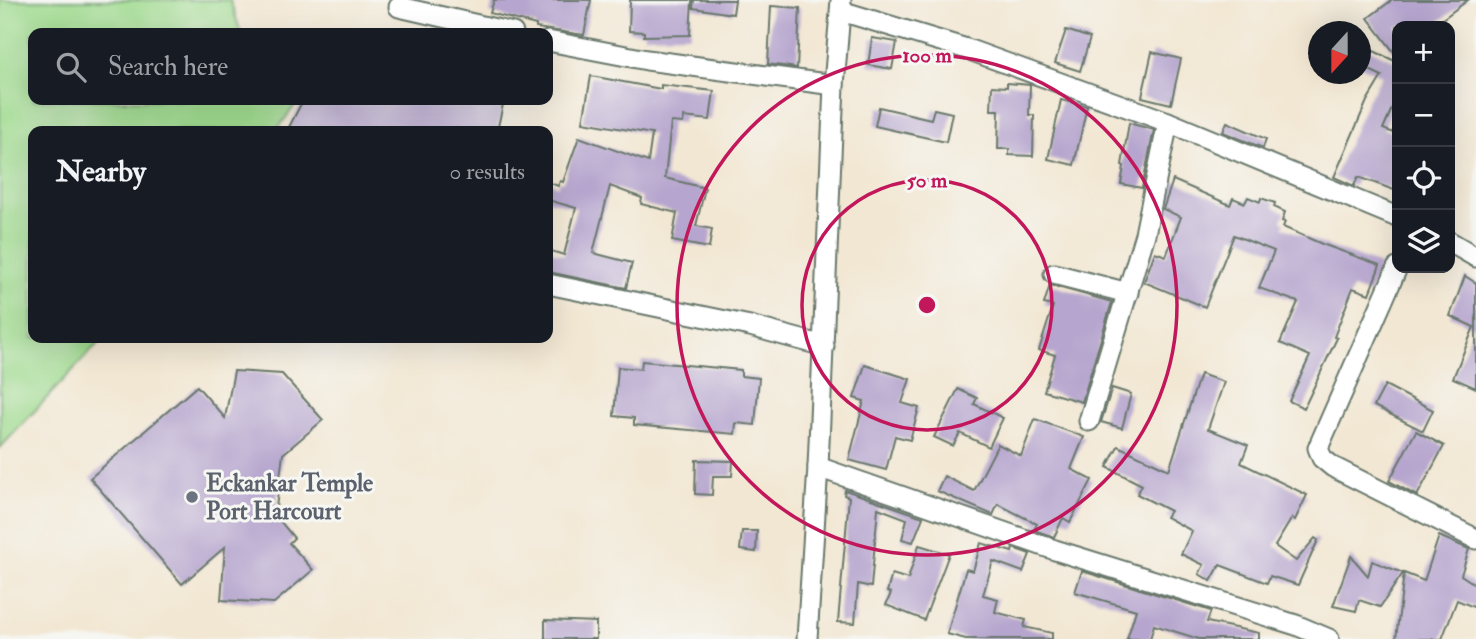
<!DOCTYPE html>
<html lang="en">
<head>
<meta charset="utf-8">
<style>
  :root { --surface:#171b24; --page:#20242c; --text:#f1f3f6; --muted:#9ea1a6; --line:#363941 }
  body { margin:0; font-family:"IM FELL Double Pica",serif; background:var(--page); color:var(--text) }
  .controls { position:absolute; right:21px; top:21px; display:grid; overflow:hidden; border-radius:14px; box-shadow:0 7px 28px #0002 }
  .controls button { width:63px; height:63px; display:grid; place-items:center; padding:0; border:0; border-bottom:2px solid var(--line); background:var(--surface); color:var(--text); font:35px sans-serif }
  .compass { position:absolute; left:1308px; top:21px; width:63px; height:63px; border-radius:50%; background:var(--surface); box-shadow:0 7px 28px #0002; rotate:201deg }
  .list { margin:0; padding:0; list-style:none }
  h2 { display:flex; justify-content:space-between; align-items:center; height:91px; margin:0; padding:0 28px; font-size:30px }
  h2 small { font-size:23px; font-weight:400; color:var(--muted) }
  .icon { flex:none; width:38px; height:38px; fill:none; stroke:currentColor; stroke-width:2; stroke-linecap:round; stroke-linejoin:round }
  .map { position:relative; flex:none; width:1476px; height:639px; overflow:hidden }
  .search { position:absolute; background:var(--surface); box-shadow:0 7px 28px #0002; left:28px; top:28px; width:525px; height:77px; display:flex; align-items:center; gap:18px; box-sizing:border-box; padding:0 24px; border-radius:14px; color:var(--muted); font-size:26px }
  .panel { position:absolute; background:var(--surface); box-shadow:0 7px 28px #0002; left:28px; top:126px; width:525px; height:217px; border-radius:14px }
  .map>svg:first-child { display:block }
  .green { fill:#9fda8e; stroke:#5f8c61; stroke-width:2 }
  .building { fill:#b6a5ce }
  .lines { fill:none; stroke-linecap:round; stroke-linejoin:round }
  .minor-casing { stroke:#69786c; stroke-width:23 }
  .minor { stroke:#fff; stroke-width:19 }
  .ring { fill:none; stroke:#c2185b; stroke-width:3.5 }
  .worship-dot { fill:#6b7280; stroke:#f6f6f2; stroke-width:2.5 }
  .labels { text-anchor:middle; stroke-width:6; stroke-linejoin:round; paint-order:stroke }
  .worship-label { font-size:24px; font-weight:bold; fill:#5b616d; stroke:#f6f6f2; text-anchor:start }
  .centre { fill:#c2185b; stroke:#f6f6f2; stroke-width:3.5 }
  .ring-label { font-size:21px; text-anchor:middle; font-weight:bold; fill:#c2185b; stroke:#f6f6f2; stroke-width:6; stroke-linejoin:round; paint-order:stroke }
</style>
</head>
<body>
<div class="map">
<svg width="1476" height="639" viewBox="0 0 1476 639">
  <rect width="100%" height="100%" fill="#f6f6f2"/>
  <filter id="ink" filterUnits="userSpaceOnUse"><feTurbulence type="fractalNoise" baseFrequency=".0143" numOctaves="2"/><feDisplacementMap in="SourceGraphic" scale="14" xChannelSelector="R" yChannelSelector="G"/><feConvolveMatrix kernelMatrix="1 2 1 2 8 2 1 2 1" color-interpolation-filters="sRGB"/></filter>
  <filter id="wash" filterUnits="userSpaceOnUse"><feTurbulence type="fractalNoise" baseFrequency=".00686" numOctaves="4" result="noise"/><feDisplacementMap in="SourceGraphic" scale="28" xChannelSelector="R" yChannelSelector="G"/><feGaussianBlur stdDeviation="1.57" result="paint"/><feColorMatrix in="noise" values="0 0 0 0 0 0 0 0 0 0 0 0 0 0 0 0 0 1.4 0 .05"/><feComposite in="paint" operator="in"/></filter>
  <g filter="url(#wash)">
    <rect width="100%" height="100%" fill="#f2e7d3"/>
    <path class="green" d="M0,0H230L241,33H33V100H299L276,131H33V338H103L0,448Z"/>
    <g id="blocks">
      <g class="building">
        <path d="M494,0H591L584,35L536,28V25L490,13Z"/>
        <path d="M630,0H692L690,35L644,36V32L629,31Z"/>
        <path d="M694,0H735L733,14L693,8Z"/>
        <path d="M1392,0H1468L1433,26H1397V56L1368,18Z"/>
        <path d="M771,6L800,8L797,68L768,64Z"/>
        <path d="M1066,30L1090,38L1080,71L1055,63Z"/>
        <path d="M872,38L897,42L892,69L868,65Z"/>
        <path d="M1361,45L1397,62V97L1383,129L1397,134V191L1358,177L1354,186L1334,177L1367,101L1382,76L1361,66Z"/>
        <path d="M1152,52L1181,59L1171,104L1142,97Z"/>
        <path d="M591,76L661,89V85L714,91L710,120L684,117L683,123L671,122L665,178L705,188L696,226L712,229L709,248L672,241L677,213L641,204L642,198L610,186L593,253L632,263L626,288L548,272V250L564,255L576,208L548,200V182L558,186L560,181L563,182L579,137L648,162L652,134L583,122Z"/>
        <path d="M1007,83L1030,85L1029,115H1034L1033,156L1009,155V149H998L999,110H991L992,86L1007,87Z"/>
        <path d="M303,100H504L497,131H287Z"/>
        <path d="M1061,100L1087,106L1074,165L1048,159Z"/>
        <path d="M879,107L931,119L934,109L952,113L946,142L875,126Z"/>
        <path d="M1227,122L1266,139L1263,148L1223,132Z"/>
        <path d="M1129,123L1154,130L1142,188L1121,184L1124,166L1122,165Z"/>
        <path d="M1173,180L1230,205L1233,198L1245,203L1248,197L1260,202L1261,198L1275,203L1274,207L1285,212L1282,221L1285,222L1283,227L1322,244L1380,265L1369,294L1353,288L1334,337L1337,338L1304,408L1289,401L1310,356L1280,343L1298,302L1259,288L1274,251L1234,235L1205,307L1144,282L1155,252L1166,256L1181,217L1163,209Z"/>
        <path d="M1465,276L1476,283V388L1453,378L1474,327L1450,316Z"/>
        <path d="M1050,285L1112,302L1082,402L1044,391L1055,355L1039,350L1053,306L1044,304Z"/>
        <path d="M642,361L741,370V376L759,378L755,425L736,423L735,434L634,425V418L614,416L618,367L641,369Z"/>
        <path d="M865,365L910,379L902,403L919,408L910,440L895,436L886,470L849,460L864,401L854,398Z"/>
        <path d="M234,371L282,374L323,420L283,454L275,515L294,538L289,543L313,570L274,603L221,600L225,547L182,584L90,478L197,386L225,418Z"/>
        <path d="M1200,374L1224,382L1208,429L1248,445L1241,463L1307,495L1295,520L1292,518L1275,546L1296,561L1315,538L1318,540L1298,585L1270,576L1267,583L1220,565L1211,581L1199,574L1204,565L1181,554L1192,531L1166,517L1170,511L1137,494L1142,485L1107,467L1118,446L1169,470Z"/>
        <path d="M1385,385L1433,410L1423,431L1374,406Z"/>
        <path d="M1112,388L1131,394L1122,428L1101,422Z"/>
        <path d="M958,389L977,398L974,404L1003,418L989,447L960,433L953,446L934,437Z"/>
        <path d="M1035,419L1084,437L1071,469L1092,480L1070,522L1063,518L1054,537L1034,530L1037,524L998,504L993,515L937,491L944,476L974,491L998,444L1021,456Z"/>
        <path d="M1416,431L1444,446L1417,496L1389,481Z"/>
        <path d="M696,460L733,461L732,476H713L712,495L695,494Z"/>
        <path d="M845,490L923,517L913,542L902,539L907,519L878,508L871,587L858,584L855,623L838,622L849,497L844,495Z"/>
        <path d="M742,531H757L756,552L740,550Z"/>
        <path d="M1439,536L1469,549L1461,575L1476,585V608L1457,600L1442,639H1396L1404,573L1424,581Z"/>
        <path d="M981,543L1012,552L1013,548L1030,554L1023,572L993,561L983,595L998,599L995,612L1026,620L1024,627L1052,633V639H966L947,634L966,569L973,571Z"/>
        <path d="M919,545L949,554L924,620L886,605L891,593L887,592L892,574L908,579Z"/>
        <path d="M1351,556L1368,576L1372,561L1403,573L1380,607L1359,600L1356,611L1333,606Z"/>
        <path d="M1082,571L1211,611L1207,622L1259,633V639H1199L1154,625L1150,639H1127L1136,610L1075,592Z"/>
        <path d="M545,620L596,622V639H545Z"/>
      </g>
    </g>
  </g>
  <g filter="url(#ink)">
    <use href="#blocks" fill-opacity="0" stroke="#69786c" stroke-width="2"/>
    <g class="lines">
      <defs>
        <g id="minor">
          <path d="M399,7L513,33"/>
          <path d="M841,11L967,49L1168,122L1397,217"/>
          <path d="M548,41L647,60L834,85"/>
          <path d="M1450,242L1476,257"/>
          <path d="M1397,268L1318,448L1322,458L1333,467L1476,539"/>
          <path d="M1054,274L1128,293"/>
          <path d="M548,284L750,326L824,346"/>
          <path d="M1089,421L1145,234L1168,122"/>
          <path d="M818,467L1055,550L1296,625L1329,639"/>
          <path d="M807,639L818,467L834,85L841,0"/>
        </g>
      </defs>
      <use href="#minor" class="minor-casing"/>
      <use href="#minor" class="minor"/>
    </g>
  </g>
  <g class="ring">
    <circle cx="927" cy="305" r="125"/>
    <circle cx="927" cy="305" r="250"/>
  </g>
  <circle class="worship-dot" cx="192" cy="497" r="7"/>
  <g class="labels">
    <g class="worship-label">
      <text x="206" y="491">Eckankar Temple<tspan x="206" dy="28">Port Harcourt</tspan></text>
    </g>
  </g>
  <circle cx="927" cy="305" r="10" class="centre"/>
  <g class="ring-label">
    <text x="927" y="62">100 m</text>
    <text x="927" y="187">50 m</text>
  </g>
</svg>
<div class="controls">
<button>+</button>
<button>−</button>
<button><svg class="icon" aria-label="locate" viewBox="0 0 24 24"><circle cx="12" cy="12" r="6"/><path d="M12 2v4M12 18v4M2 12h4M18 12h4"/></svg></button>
<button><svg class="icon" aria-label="layers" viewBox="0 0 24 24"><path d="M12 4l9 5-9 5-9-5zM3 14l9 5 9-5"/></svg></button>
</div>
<svg class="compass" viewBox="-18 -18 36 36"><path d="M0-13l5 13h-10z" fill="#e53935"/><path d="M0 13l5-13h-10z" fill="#9ea1a6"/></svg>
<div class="search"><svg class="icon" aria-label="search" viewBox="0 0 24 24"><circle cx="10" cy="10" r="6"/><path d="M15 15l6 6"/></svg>Search here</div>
<section class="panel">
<h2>Nearby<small>0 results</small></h2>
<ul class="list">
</ul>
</section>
</div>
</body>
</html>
